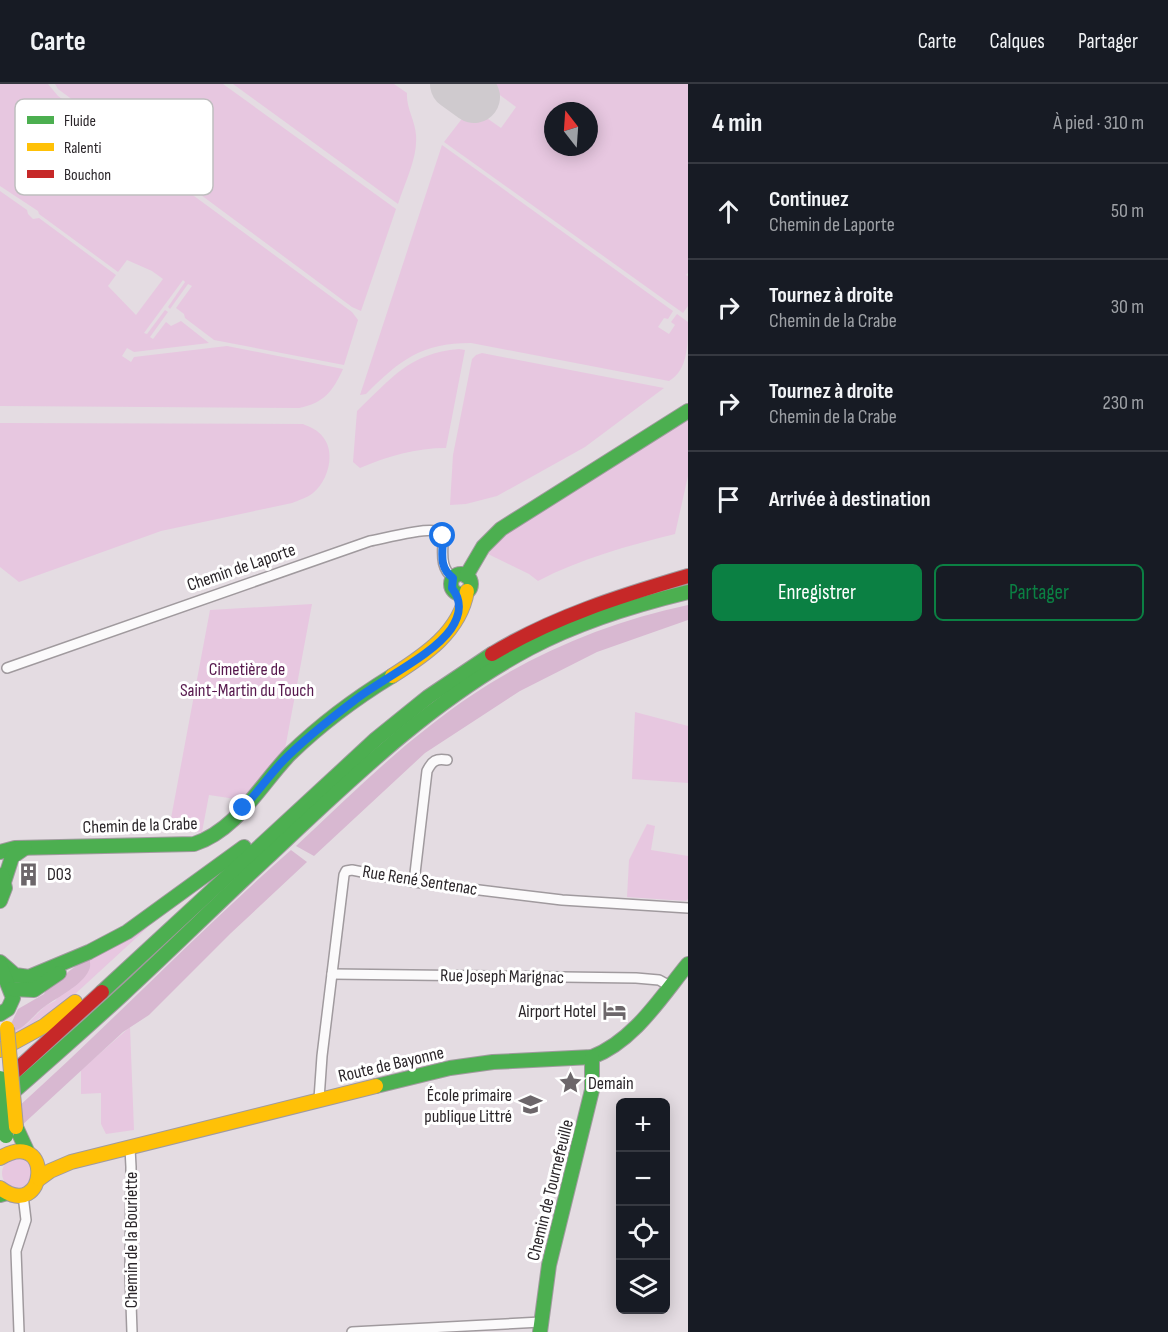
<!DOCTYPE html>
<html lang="fr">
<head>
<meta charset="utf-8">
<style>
  :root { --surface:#171b24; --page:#242831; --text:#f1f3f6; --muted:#9ea1a6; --line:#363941; --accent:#0b8043 }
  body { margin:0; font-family:"Sofia Sans Condensed",sans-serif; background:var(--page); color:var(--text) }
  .controls { position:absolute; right:18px; bottom:18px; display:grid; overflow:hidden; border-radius:9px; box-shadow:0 3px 15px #0003 }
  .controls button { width:54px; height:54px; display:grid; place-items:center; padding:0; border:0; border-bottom:2px solid var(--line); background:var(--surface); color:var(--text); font:30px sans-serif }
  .compass { position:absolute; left:544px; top:18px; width:54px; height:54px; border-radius:50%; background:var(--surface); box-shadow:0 3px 15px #0003; rotate:343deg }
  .stop { position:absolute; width:18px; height:18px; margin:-14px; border:4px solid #1a73e8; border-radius:50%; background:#fff }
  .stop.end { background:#1a73e8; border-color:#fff; box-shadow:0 2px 6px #0008 }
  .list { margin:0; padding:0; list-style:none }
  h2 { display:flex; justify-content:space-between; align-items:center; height:78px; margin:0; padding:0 24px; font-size:26px }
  h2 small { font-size:20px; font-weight:400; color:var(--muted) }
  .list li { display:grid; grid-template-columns:39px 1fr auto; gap:18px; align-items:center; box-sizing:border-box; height:96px; padding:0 24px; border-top:2px solid var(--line) }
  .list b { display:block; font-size:22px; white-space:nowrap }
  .list p { margin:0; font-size:20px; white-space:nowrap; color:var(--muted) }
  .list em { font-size:20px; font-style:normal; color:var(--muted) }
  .actions { display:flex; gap:12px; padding:18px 24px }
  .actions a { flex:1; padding:14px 0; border:2px solid var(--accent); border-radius:9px; text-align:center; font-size:21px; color:var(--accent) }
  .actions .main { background:var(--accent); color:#fff }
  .icon { flex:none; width:33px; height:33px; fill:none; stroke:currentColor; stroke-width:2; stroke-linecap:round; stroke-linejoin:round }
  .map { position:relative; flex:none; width:688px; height:1248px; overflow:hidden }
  header { display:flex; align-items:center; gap:36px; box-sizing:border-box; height:84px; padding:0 30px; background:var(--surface); border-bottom:2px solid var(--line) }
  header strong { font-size:28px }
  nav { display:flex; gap:33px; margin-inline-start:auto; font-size:21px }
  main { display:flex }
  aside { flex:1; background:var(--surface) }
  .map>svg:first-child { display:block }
  .green { fill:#e7c7e0; fill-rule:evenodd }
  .forest { fill:#d8b8d1 }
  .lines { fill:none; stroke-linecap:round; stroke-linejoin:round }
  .runway { stroke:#cfcace; stroke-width:52 }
  .street-casing { stroke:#a09a9e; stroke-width:12 }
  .fast-casing { stroke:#a09a9e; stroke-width:16 }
  .slow-casing { stroke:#a09a9e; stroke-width:16 }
  .jam-casing { stroke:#a09a9e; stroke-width:16 }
  .street { stroke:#fbfafb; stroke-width:9 }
  .fast { stroke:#4caf50; stroke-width:14 }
  .slow { stroke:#ffc107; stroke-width:14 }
  .jam { stroke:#c62828; stroke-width:14 }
  .fast-bridge-casing { stroke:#a09a9e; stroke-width:16; stroke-linecap:butt }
  .slow-bridge-casing { stroke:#a09a9e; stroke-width:16; stroke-linecap:butt }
  .fast-bridge { stroke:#4caf50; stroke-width:14 }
  .slow-bridge { stroke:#ffc107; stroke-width:14 }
  .route { stroke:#1a73e8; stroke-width:8 }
  .labels { text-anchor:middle; stroke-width:6; stroke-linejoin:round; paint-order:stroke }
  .street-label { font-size:18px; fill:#2b262a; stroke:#fff }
  .park-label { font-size:18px; fill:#56184d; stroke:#fff }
  .poi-label { font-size:18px; fill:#2b262a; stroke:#fff; text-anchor:start }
  .key { fill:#fff; stroke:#bfbebf; stroke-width:1.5 }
  .key-label { font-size:16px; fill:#2b262a }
</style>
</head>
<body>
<header>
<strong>Carte</strong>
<nav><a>Carte</a><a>Calques</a><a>Partager</a></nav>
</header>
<main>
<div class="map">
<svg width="688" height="1248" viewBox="0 0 688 1248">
  <rect width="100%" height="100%" fill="#e4dce2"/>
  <g class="green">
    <path d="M0,0H48L58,12L352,228L358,236L344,281L214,256L185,234L184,230L176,224L192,202L188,200L170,225L168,223L185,198L183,196L144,249L147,250L165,226L168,228L150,253L153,255L166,238L171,242L181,237L209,259L134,268L127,264L122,272L131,278L134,273L227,262L343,285C333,307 324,319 299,324L0,322V107L27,126L28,130L33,135L39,134L116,191L108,202L136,231L163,195L152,187L127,176L118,188L39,130L38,127L0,102Z"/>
    <path d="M55,0H223L396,125L361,227L352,223L58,5Z"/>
    <path d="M233,0H394L407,9C406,24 415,36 416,51C418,73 405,98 398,120Z"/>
    <path d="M491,0H688V189L686,191L688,192V222L683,229L444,58L471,23L501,44L516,23L489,3ZM553,27H589V63H553Z"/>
    <path d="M442,61L673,227L668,235L664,234L658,243L669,250L675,241L671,238L677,230L688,238C688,261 688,286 669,297L471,259C421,259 400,276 366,310L360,311Z"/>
    <path d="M459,265L465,266L446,364C416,364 388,372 360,384L353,378L357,327C391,295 409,269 459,265Z"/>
    <path d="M482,269L664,304L585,363L497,412L466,420L450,421L453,371L472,275L476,271Z"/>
    <path d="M688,335V392L675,450C627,462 582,474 538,497L529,490L488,470L506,450Z"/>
    <path d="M0,339L303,340C310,343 318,346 323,353C336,369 328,397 313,409C307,414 299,416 292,419L161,447L19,498L0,483Z"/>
    <path d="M312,520L285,665L242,716L209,711L202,748L169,745L210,526Z"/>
    <path d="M635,628L688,642V699L632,695Z"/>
    <path d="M647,740L655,742L651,766L688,772V815L686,817L627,813L629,776Z"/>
    <path d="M148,843L62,922L42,937L40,934L11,955L14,947L27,940L45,922L55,917L89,872Z"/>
    <path d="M130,943L134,1046L106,1050L101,1040V1009L81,1010V986Z"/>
    <circle cx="17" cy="1089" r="15"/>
  </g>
  <g class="forest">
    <path d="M688,521V536L597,568L520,607L425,669L314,772L296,762C340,721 383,678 431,641C506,581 594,541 688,521Z"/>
    <path d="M291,766L307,778L231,849L149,931L123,948L20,1043L17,1024C110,940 197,849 291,766Z"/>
    <path d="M89,872C90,877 91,882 89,886C83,901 56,914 44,923C33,931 27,943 14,947L10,942L18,925L44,910L47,904Z"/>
  </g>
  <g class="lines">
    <path class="runway" d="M456,0L474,13"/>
    <defs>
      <g id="street">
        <path d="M7,584L370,457C382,455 430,442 439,448C449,455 434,479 453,494"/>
        <path d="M414,798L427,687C432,677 436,674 447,676"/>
        <path d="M332,890L636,894L659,896L670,902"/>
        <path d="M319,1015L322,972L344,791L346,787L352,786L414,798L562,816L688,824"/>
        <path d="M130,1064L131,1083L130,1190L132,1248"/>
        <path d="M19,1248L16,1167L26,1136L23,1111"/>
        <path d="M352,1248L541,1238"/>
      </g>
      <g id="fast">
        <circle cx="461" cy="500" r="10"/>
        <path d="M466,492L483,463L501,445L688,327"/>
        <path d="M0,768L15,764L194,760C237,746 260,701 290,670C321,640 356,614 392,592"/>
        <path d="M4,798L12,773L25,764"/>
        <path d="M0,817L5,804L2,791"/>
        <path d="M0,878L15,891L29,893L89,868L127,848L244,763"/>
        <path d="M0,881L13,914L8,925L0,930"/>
        <path d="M12,905L34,906L59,889"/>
        <path d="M102,908L376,655L428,613L492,570"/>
        <path d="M376,1002L450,984L493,978L592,973C634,957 661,913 688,880"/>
        <path d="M4,1016C44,981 84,946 123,910C173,864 221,816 271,770C352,694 432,616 530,564C579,538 634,521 688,508"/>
        <path d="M16,1043L28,1069"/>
        <path d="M0,1111L7,1109"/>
        <path d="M540,1248L549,1181L592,1006V973"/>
      </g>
      <g id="slow">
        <path d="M392,592C425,571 460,548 467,507"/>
        <path d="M0,966L44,942L75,918"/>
        <path d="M0,1074C55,1042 47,1139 0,1104"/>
        <path d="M39,1095L50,1087L71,1078L376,1002"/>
      </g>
      <g id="jam">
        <path d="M492,570C553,533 620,512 688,492"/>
        <path d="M1,1000L102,908"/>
      </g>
    </defs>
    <use href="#street" class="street-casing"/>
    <use href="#fast" class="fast-casing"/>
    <use href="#slow" class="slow-casing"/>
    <use href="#jam" class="jam-casing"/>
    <use href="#street" class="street"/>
    <use href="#fast" class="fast"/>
    <use href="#slow" class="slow"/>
    <use href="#jam" class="jam"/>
    <defs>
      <path id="fast-bridge" d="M0,994L6,1052"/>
      <path id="slow-bridge" d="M7,944L16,1043"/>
    </defs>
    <use href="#fast-bridge" class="fast-bridge-casing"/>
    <use href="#slow-bridge" class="slow-bridge-casing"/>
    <use href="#fast-bridge" class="fast-bridge"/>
    <use href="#slow-bridge" class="slow-bridge"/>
  </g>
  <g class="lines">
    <path class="route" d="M243,724C257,709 268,693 282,678C304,655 330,635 355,616C382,595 433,571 451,545C461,530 462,517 452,504L453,494C438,483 443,468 443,452"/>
  </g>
  <defs>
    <symbol id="building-bare" viewBox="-9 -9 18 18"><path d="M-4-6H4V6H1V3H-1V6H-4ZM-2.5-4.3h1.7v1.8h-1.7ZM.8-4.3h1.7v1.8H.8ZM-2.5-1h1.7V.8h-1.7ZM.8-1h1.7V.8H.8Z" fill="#6c666a" stroke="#fff" stroke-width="2.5" paint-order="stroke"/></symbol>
    <symbol id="hotel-bare" viewBox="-9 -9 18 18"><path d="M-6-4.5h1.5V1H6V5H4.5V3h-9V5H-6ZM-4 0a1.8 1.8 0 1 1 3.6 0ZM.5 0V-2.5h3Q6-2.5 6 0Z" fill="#6c666a" stroke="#fff" stroke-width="2.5" paint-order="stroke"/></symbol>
    <symbol id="sight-bare" viewBox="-9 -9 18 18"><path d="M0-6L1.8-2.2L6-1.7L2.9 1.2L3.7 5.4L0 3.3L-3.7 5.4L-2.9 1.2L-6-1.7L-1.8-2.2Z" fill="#6c666a" stroke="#fff" stroke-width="2.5" paint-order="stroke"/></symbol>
    <symbol id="school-bare" viewBox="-9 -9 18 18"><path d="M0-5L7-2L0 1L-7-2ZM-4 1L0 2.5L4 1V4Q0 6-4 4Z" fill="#6c666a" stroke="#fff" stroke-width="2.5" paint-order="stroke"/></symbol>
  </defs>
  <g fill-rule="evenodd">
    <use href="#building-bare" x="12" y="774" width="33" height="33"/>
    <use href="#hotel-bare" x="598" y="910" width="33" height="33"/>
    <use href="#sight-bare" x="554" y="982" width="33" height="33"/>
    <use href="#school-bare" x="514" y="1004" width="33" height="33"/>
  </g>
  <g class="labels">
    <g class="street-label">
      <text transform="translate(241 483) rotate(-19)" y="6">Chemin de Laporte</text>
      <text transform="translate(140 741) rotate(-2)" y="6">Chemin de la Crabe</text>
      <text transform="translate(420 796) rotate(9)" y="6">Rue René Sentenac</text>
      <text transform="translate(502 892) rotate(1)" y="6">Rue Joseph Marignac</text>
      <text transform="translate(391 980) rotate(-13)" y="6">Route de Bayonne</text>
      <text transform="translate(550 1106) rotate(-76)" y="6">Chemin de Tournefeuille</text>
      <text transform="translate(131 1156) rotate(-90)" y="6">Chemin de la Bouriette</text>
    </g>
    <g class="park-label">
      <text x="247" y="591">Cimetière de<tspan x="247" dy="21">Saint-Martin du Touch</tspan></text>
    </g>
    <g class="poi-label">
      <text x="47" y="796">D03</text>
      <text x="596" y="933" text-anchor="end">Airport Hotel</text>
      <text x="588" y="1005">Demain</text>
      <text x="512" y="1017" text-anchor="end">École primaire<tspan x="512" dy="21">publique Littré</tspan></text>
    </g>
  </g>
  <rect x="15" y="15" width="198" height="96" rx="9" class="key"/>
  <rect x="27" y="32" width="27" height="8" fill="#4caf50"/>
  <rect x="27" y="59" width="27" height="8" fill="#ffc107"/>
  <rect x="27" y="86" width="27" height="8" fill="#c62828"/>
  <g class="key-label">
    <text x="64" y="42">Fluide</text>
    <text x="64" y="69">Ralenti</text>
    <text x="64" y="96">Bouchon</text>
  </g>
</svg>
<div class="controls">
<button>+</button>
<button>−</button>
<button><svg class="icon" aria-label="locate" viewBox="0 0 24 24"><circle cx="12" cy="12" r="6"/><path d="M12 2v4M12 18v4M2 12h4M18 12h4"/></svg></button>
<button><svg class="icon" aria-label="layers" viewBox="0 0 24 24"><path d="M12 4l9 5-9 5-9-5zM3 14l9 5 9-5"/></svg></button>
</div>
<svg class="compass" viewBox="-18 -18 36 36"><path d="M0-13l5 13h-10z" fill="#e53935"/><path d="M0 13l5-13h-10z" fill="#9ea1a6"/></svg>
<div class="stop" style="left:443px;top:452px"></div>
<div class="stop end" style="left:243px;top:724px"></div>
</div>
<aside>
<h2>4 min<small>À pied · 310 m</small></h2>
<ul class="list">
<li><svg class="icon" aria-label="ahead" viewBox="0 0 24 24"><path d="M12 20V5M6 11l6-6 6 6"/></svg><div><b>Continuez</b><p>Chemin de Laporte</p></div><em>50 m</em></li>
<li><svg class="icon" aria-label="right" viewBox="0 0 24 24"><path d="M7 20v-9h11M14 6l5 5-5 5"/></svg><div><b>Tournez à droite</b><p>Chemin de la Crabe</p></div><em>30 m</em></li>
<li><svg class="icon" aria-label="right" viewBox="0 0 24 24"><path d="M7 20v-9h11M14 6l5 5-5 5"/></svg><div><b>Tournez à droite</b><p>Chemin de la Crabe</p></div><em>230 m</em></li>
<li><svg class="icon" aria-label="arrive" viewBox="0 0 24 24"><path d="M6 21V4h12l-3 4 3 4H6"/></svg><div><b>Arrivée à destination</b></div></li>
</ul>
<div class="actions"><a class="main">Enregistrer</a><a>Partager</a></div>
</aside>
</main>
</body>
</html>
